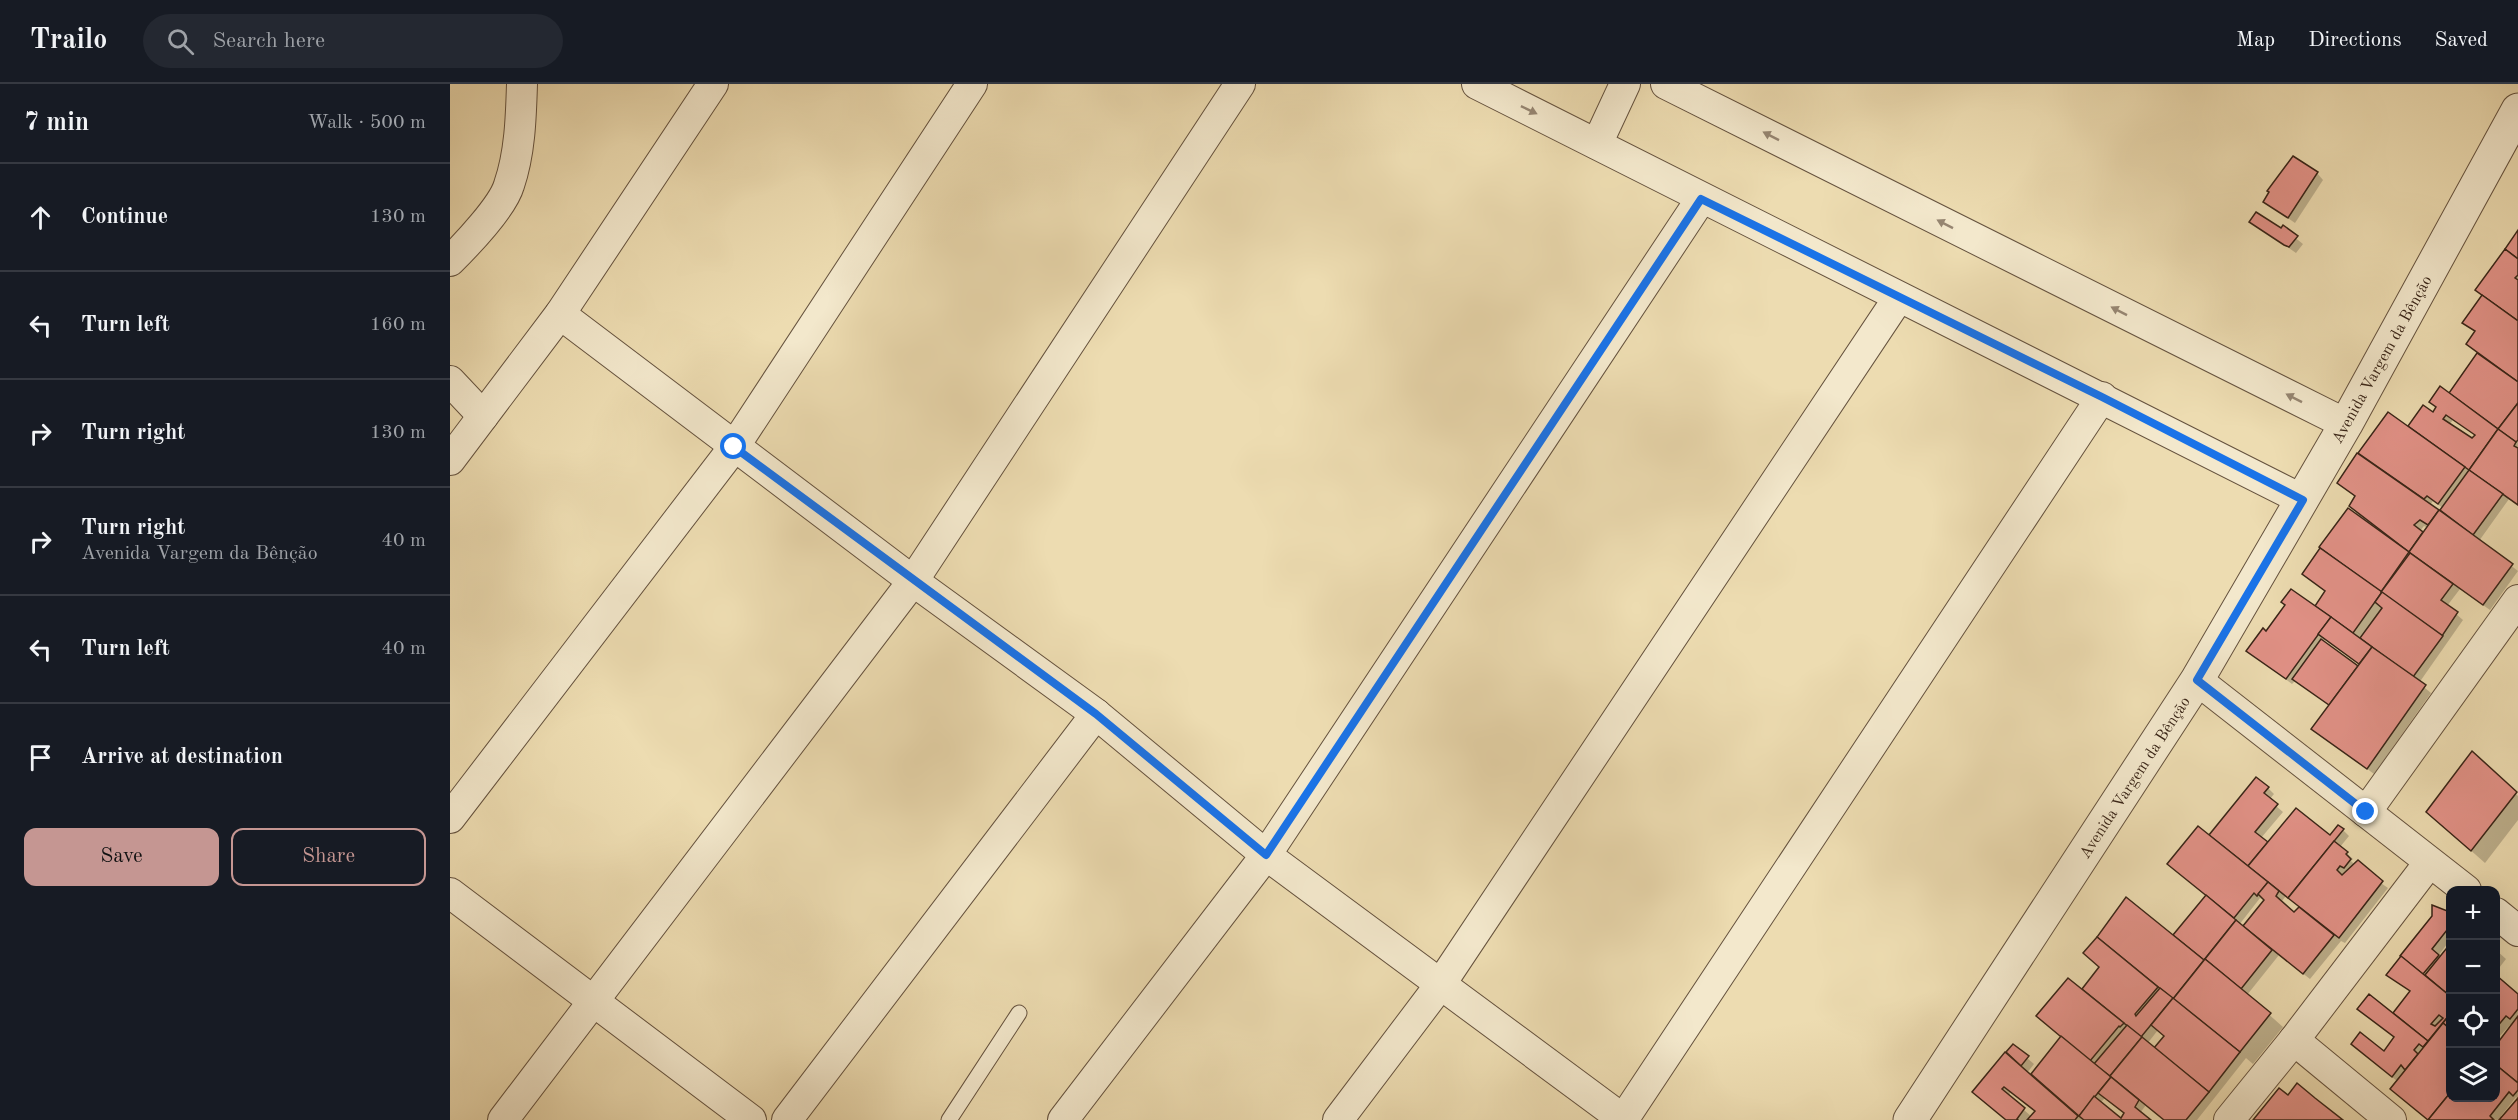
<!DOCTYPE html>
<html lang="en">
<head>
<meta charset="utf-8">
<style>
  :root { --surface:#171b24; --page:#242831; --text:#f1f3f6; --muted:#9ea1a6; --line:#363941; --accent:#c59692 }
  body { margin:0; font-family:"Old Standard TT",serif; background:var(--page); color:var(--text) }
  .controls { position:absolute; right:18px; bottom:18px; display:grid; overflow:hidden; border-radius:12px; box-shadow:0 6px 24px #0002 }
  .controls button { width:54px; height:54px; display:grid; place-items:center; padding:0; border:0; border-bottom:2px solid var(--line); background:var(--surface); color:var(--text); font:30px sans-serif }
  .stop { position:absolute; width:18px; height:18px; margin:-14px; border:4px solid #1a73e8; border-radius:50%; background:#fff }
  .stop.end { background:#1a73e8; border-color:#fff; box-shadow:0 2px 6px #0008 }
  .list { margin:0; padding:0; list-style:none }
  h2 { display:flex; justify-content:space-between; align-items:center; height:78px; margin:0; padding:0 24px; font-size:26px }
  h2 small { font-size:20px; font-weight:400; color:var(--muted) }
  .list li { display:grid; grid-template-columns:39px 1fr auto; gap:18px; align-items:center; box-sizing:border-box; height:108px; padding:0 24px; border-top:2px solid var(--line) }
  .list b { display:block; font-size:22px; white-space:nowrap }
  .list p { margin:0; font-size:20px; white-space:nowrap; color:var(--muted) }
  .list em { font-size:20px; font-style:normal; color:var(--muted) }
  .actions { display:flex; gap:12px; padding:18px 24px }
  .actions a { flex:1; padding:14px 0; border:2px solid var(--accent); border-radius:12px; text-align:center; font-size:21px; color:var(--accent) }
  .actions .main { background:var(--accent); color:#111 }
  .icon { flex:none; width:33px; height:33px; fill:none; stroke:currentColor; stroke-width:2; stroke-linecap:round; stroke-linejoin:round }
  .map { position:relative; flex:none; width:2068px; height:1036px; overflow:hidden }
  header { display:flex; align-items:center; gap:36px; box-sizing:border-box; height:84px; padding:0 30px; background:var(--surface); border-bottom:2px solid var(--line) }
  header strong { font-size:28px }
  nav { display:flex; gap:33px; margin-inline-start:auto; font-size:21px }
  .search { width:420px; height:54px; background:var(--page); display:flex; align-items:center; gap:15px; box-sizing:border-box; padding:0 21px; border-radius:33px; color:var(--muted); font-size:22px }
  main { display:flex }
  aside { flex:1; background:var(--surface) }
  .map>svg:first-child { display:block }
  .shadow { fill:#0003; fill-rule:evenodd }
  .building { fill:#e39288; stroke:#382417; stroke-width:1.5; fill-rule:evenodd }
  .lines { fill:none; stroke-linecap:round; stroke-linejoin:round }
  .service-casing { stroke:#65523e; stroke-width:17 }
  .minor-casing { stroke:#65523e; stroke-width:32 }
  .tertiary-casing { stroke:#65523e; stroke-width:35 }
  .service { stroke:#f3e8cc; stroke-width:15 }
  .minor { stroke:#f3e8cc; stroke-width:30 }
  .tertiary { stroke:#f3e8cc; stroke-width:33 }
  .oneway { fill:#968672 }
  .route { stroke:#1a73e8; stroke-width:8 }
  .labels { text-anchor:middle; stroke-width:4.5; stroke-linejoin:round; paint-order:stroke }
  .street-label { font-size:16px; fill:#382417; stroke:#f3e8cc }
</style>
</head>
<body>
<header>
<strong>Trailo</strong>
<div class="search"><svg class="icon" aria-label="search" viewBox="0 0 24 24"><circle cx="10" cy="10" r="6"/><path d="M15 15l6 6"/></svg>Search here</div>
<nav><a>Map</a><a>Directions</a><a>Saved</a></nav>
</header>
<main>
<aside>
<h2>7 min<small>Walk · 500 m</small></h2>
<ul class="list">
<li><svg class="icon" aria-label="ahead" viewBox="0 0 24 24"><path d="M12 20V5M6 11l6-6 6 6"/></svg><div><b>Continue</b></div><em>130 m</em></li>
<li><svg class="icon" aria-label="left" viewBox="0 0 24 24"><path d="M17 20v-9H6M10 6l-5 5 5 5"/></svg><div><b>Turn left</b></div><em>160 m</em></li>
<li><svg class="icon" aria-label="right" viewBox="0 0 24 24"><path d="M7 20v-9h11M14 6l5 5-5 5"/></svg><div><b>Turn right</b></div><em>130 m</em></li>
<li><svg class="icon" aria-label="right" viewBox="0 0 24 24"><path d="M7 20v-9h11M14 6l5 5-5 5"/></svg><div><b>Turn right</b><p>Avenida Vargem da Bênção</p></div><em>40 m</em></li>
<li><svg class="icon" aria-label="left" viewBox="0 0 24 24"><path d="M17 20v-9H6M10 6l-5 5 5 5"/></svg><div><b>Turn left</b></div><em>40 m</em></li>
<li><svg class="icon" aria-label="arrive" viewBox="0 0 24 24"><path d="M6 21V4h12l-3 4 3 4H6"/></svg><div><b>Arrive at destination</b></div></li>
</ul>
<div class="actions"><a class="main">Save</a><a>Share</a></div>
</aside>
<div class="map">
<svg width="2068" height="1036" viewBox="0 0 2068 1036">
  <rect width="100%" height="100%" fill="#eddcb1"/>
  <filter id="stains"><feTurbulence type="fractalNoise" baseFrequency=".00333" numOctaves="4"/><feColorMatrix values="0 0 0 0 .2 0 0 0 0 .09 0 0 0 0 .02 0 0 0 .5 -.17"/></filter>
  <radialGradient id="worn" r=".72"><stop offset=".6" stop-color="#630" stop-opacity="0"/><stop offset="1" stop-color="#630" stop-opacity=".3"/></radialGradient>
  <g class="shadow">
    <path d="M1867,89L1873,96L1845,139L1815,118Z"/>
    <path d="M1801,138L1832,146L1833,144L1853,160L1846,169Z"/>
    <path d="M2068,147V421L2059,415L2029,457L2068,487L2040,526L2010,505L1997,522L2013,536L1969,599L1981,609L1924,690L1864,645L1880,622L1846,596L1842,600L1804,572L1817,549L1865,524L1877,508L1854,489L1898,426L1910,433L1901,422L1906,413L1889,399L1938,330L1958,344L1973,323L1983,330L2029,270L2018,260L2026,248L2014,239L2033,212ZM2003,336L2026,352L2022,356L1999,341ZM1983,417L1993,424L1990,428L1980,421ZM1974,442L1978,444L1974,450L1970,447ZM1875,555L1910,581L1908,584L1873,559Z"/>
    <path d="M2022,669L2068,712V736L2035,779L1991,740Z"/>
    <path d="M1818,704L1824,710L1819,716L1833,728L1811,754L1818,760L1880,753L1893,746L1899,752L1890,763L1903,775L1901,777L1905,781L1938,804L1895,859L1891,857L1860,895L1829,871L1797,911L1833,943L1803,980L1796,974L1747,1036H1714L1696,1021L1690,1029L1699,1036H1557L1524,1008L1563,962L1584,980L1577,989L1581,992L1612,953L1632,907L1651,883L1635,869L1648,854L1724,853L1757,812L1759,753ZM1836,812L1851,823L1844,830L1831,818ZM1810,814L1815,817L1793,844L1789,841ZM1708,946L1715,953L1704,966L1697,960ZM1561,1008L1586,1027L1582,1033L1558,1012ZM1655,1014L1676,1030L1671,1036L1650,1019Z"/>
    <path d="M1999,829L2000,856L1988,872L1990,875L2000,862V1014H2046V893L2068,911V1015L2066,1013L2051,1032L2053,1034L2068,1016V1036H1979L1947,997L1909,966L1934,969L1945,954L1916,931H1943L1961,908L1938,891ZM2060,941L2062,942L2049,959L2046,956Z"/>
    <path d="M2046,866L2056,875L2046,888Z"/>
  </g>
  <g class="building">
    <path d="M1843,72L1868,88L1838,134L1813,118L1819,108L1817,107Z"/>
    <path d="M1806,128L1831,144L1833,141L1848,152L1839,163L1834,161L1799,138Z"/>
    <path d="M2068,146V175L2055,165Z"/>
    <path d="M2055,165L2068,175V191L2065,194L2068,196V237L2025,206Z"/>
    <path d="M2032,211L2068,237V298L2016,260L2025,247L2012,239Z"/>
    <path d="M2027,269L2068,298V319L2048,345L1999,309Z"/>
    <path d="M1990,302L2048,345L2019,386L1958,342L1973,321L1983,328L1986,323L1979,318ZM1996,331L2025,351L2022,354L1993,335Z"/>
    <path d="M2068,319V356L2066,358L2048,345Z"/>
    <path d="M1938,328L2015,383L1988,420L1977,412L1974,415L1908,369Z"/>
    <path d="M2048,345L2066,358L2064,362L2068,364V421L2019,386Z"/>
    <path d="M1907,369L1989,426L1978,441L1970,436L1964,441L1973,448L1959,468L1899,422L1905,412L1887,399Z"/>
    <path d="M2019,386L2053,410L2023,451L1990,426Z"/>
    <path d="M1898,424L1959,468L1931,508L1869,463Z"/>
    <path d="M1989,426L2063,480L2033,521L1959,468Z"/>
    <path d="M1870,464L1932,508L1903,549L1865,522L1875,507L1852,490Z"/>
    <path d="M1960,469L2003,500L1991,516L2008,528L1992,552L1931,508Z"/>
    <path d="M1841,505L1881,533L1836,595L1796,567L1813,544L1816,547L1835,521L1831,518Z"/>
    <path d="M1932,508L1993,552L1963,593L1910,554L1932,524L1925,518Z"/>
    <path d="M1881,533L1922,563L1909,580L1868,550Z"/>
    <path d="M1871,555L1908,582L1879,621L1842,595Z"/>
    <path d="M1922,563L1976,601L1917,685L1861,645Z"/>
    <path d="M2022,667L2067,708L2021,767L1976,728Z"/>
    <path d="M1806,693L1819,703L1814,709L1828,720L1805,748L1818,758L1798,782L1759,751Z"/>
    <path d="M1846,724L1880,751L1888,741L1894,745L1838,814L1798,782Z"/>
    <path d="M1748,742L1818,798L1807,812L1804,809L1784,834L1717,780Z"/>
    <path d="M1884,757L1898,768L1896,770L1901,775L1894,784L1890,782L1887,786L1892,791L1908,776L1933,797L1889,854L1838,814Z"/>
    <path d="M1818,798L1829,807L1826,812L1844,828L1849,823L1884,851L1853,890L1793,842L1814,816L1808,810Z"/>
    <path d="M1756,811L1786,836L1754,876L1723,851Z"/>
    <path d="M1676,813L1754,876L1723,915L1647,853Z"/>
    <path d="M1982,821L2000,828V848L1997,846L1982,865L1989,871L1973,890L1950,872L1982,832Z"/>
    <path d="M1786,836L1822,866L1791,905L1755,875Z"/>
    <path d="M1647,853L1708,903L1685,930L1686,932L1710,904L1723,914L1691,953L1632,905L1649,883L1633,869Z"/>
    <path d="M2000,860V912L1975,891Z"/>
    <path d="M1951,872L2000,912V930L1978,957L1943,929L1960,907L1936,891ZM1989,931L1993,934L1985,942L1981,940Z"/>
    <path d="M1755,875L1821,929L1790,968L1723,915Z"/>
    <path d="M2046,891L2068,910V925L2060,935L2056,932L2046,944Z"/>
    <path d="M1618,894L1674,939L1670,943L1669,942L1640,977L1586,932Z"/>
    <path d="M1919,910L1978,957L1973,963L1969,960L1964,966L1968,970L1955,986L1951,981L1942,993L1901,960L1910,948L1934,967L1944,953L1907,925Z"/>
    <path d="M1723,914L1790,968L1759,1008L1704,964L1714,952L1701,941Z"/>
    <path d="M2000,930V945L1993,939Z"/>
    <path d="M2068,932V999L2046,981V954L2049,957Z"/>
    <path d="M1993,939L2000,945V1009L1978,1036L1940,1005Z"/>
    <path d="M1677,941L1692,953L1660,992L1644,980Z"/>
    <path d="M1611,952L1661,993L1629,1032L1581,990Z"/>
    <path d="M1692,953L1759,1008L1736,1036H1714L1660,992Z"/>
    <path d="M1563,960L1579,972L1571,982L1556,968Z"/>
    <path d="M1555,968L1628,1032L1625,1036H1577L1585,1027L1554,1003L1552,1005L1575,1024L1567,1035L1568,1036H1556L1522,1008Z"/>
    <path d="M2046,981L2068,999V1006L2063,1012L2059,1008L2040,1032L2044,1036H1978L2000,1009V1014H2046Z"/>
    <path d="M1661,993L1689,1016L1685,1023L1701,1036H1634L1629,1032L1644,1012L1671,1034L1674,1029L1648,1009Z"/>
    <path d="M1847,999L1865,1014L1893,1036H1803L1829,1004L1838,1011Z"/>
    <path d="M2068,1014V1036H2049Z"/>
  </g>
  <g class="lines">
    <defs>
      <path id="service" d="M499,1036L569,929"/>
      <g id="minor">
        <path d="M1027,0L1853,416"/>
        <path d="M1216,0L1896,340"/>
        <path d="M1147,60L1175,0"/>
        <path d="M0,177C16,161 53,122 59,101C70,69 71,33 72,0"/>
        <path d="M110,230L463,497L646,630L816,771L1174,1036"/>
        <path d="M0,297L33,332"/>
        <path d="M0,376L110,230L263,0"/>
        <path d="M1747,596L2016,806"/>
        <path d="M1916,728L2068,516"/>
        <path d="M0,734L284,363L522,0"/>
        <path d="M0,809L301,1036"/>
        <path d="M2046,829L2068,847"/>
        <path d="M1844,956L1941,1036"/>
        <path d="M53,1036L463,497L790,0"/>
        <path d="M337,1036L646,630"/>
        <path d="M613,1036L816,771L1251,115"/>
        <path d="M888,1036L990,901L1449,213"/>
        <path d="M1173,1036L1652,313"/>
        <path d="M1779,1036L1844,956L1979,779"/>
      </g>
      <path id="tertiary" d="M1460,1036L1747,596L1896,340L2068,26"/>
    </defs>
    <use href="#service" class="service-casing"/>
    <use href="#minor" class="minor-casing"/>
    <use href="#tertiary" class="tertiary-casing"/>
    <use href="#service" class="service"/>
    <use href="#minor" class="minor"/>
    <use href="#tertiary" class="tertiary"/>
  </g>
  <defs><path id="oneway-solid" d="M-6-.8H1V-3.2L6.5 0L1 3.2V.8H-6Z" transform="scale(1.5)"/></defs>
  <g class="oneway">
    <use href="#oneway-solid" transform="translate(1079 26) rotate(26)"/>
    <use href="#oneway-solid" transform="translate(1321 52) rotate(-153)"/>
    <use href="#oneway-solid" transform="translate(1495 140) rotate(-153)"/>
    <use href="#oneway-solid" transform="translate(1669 227) rotate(-153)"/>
    <use href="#oneway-solid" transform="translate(1844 314) rotate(-153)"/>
  </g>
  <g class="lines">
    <path class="route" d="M284,363L646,630L816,771L1251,115L1652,313L1853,416L1747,596L1916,728"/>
  </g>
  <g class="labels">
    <g class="street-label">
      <text transform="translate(1931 275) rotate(-61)" y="6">Avenida Vargem da Bênção</text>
      <text transform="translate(1684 693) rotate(-57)" y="6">Avenida Vargem da Bênção</text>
    </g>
  </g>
  <rect width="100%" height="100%" filter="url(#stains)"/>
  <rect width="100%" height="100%" fill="url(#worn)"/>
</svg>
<div class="controls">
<button>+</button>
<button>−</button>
<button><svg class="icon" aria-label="locate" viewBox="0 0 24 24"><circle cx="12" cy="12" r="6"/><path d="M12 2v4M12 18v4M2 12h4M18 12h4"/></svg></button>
<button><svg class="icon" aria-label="layers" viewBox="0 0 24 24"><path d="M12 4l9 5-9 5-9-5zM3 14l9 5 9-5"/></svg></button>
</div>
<div class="stop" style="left:284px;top:363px"></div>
<div class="stop end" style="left:1916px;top:728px"></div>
</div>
</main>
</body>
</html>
